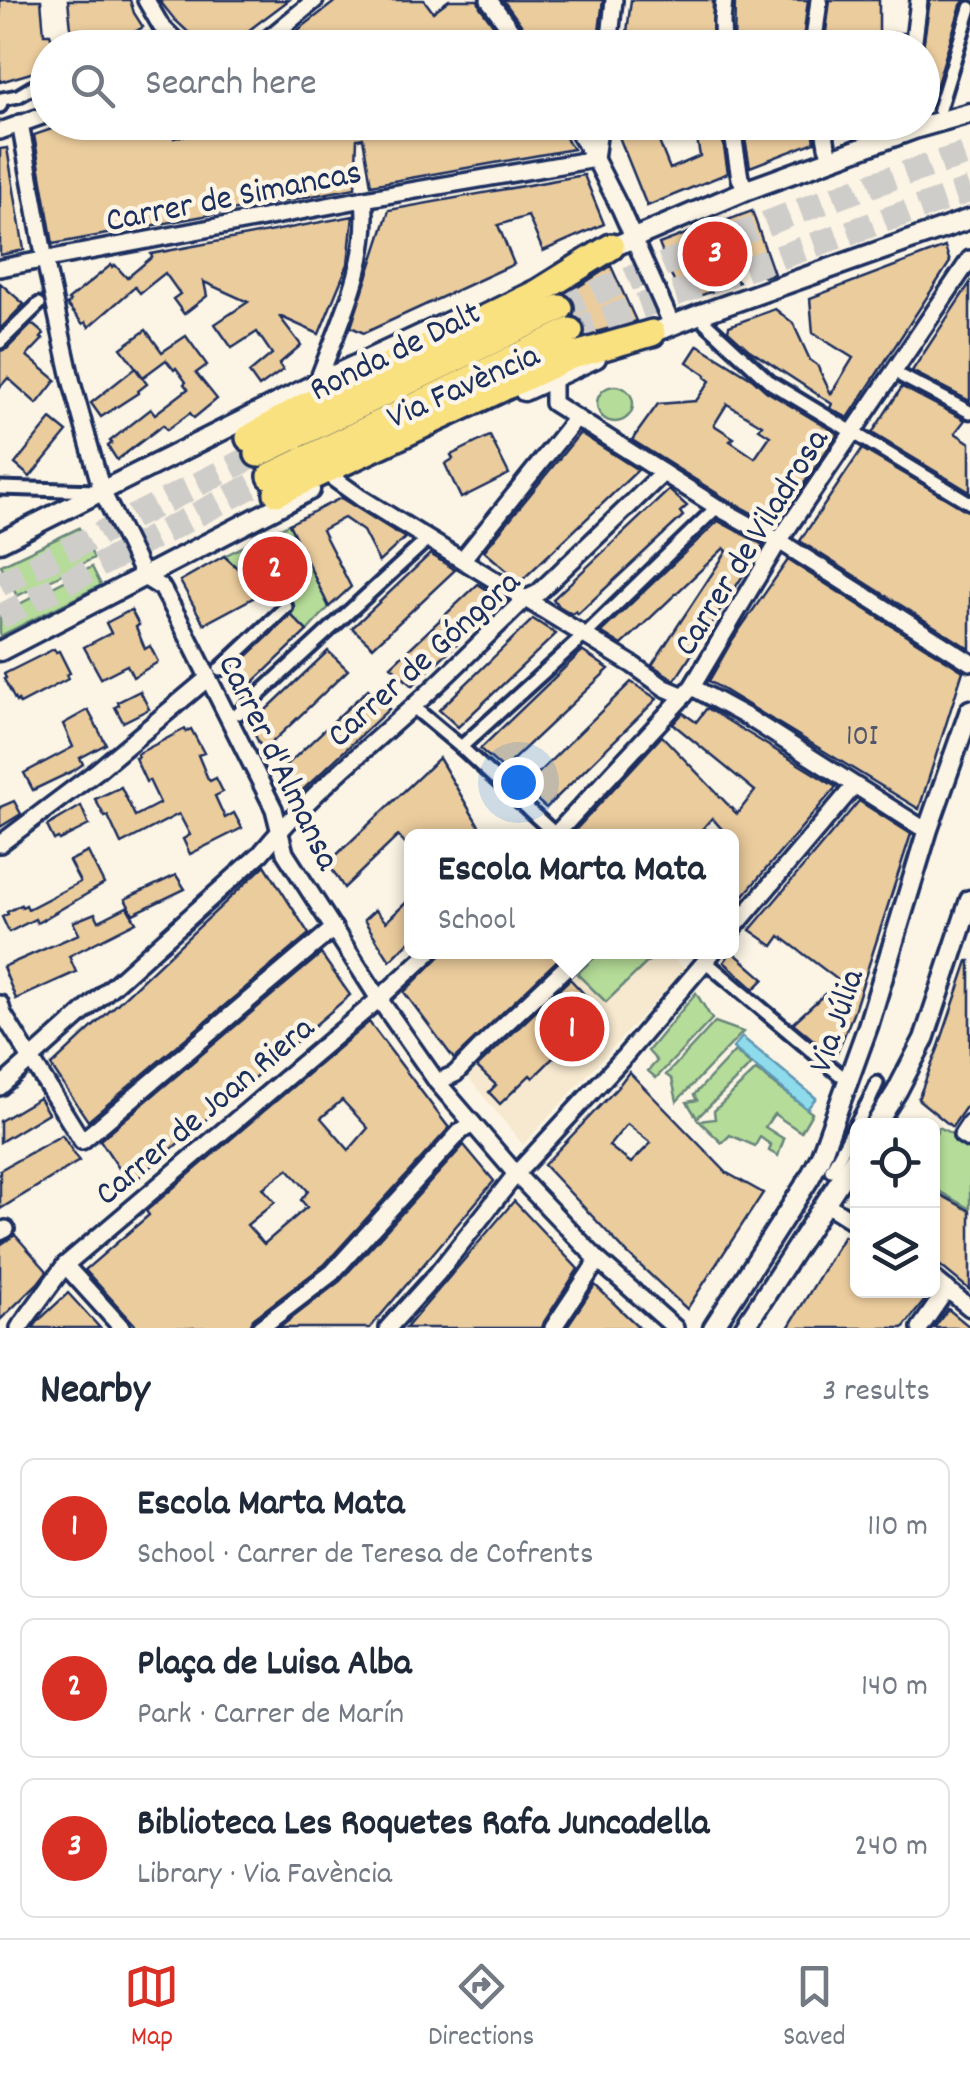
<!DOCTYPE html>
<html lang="en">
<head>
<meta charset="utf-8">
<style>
  :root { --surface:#fff; --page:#f2f2f3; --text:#1f2937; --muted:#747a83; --line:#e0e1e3; --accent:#d93025 }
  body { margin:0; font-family:Dekko,sans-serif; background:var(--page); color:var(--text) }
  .controls { position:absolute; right:30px; bottom:30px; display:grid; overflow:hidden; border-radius:15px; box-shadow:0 2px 8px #0004 }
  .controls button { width:90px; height:90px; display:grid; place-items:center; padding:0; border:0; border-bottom:2px solid var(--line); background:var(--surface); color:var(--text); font:50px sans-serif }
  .you { position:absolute; left:518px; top:782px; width:35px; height:35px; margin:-25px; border:8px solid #fff; border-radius:50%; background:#1a73e8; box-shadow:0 0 0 15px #1a73e833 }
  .badge { display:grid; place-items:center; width:65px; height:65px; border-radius:50%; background:var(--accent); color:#fff; font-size:32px; font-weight:700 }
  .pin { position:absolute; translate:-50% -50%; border:5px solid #fff; box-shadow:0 2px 10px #0006 }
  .popup { position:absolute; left:404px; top:829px; width:335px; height:130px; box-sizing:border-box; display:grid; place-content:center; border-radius:15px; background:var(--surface); filter:drop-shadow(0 2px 8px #0005); font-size:32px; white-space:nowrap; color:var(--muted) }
  .popup b { font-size:38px; color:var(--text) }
  .popup::after { content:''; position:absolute; left:50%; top:100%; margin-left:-20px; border:20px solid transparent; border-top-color:var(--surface) }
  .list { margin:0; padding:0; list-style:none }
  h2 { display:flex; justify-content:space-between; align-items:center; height:130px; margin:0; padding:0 40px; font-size:42px }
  h2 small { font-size:32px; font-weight:400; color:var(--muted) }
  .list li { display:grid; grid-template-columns:65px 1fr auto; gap:30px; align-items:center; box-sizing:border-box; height:140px; margin:0 20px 20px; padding:0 20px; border:2px solid var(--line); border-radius:15px }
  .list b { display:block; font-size:38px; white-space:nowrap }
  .list p { margin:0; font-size:32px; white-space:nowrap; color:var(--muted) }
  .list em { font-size:32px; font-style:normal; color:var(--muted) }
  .icon { flex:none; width:55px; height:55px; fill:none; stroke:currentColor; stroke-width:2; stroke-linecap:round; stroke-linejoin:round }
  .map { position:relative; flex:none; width:970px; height:1328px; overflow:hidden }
  .search { position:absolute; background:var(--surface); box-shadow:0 2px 8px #0004; left:30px; right:30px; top:30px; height:110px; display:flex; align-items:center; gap:25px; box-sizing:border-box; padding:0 35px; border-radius:55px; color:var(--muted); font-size:38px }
  .sheet { height:610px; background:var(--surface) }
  nav { display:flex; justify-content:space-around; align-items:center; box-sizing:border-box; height:140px; border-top:2px solid var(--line); background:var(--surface); font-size:28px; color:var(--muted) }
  nav a { display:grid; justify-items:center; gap:5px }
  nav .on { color:var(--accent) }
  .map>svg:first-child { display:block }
  .built { fill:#f7e9cf }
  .green { fill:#b5dc98; stroke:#68867b; stroke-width:2.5 }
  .water { fill:#8ddbeb; stroke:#5f96b3; stroke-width:2.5 }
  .building { fill:#ebcc9d; stroke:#1b2f5e; stroke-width:2.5; fill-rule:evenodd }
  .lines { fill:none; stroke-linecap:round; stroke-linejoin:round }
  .trunk-tunnel { stroke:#cfcdca; stroke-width:25; stroke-dasharray:25 12; stroke-linecap:butt }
  .pedestrian-casing { stroke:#1b2f5e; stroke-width:19 }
  .minor-casing { stroke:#1b2f5e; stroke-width:22 }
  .tertiary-casing { stroke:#1b2f5e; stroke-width:25 }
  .trunk-casing { stroke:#1b2f5e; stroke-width:32 }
  .pedestrian { stroke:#fcf5e5; stroke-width:11 }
  .minor { stroke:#fcf5e5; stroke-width:15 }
  .tertiary { stroke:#fcf5e5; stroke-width:18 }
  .trunk { stroke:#fae180; stroke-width:25 }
  .labels { text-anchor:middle; stroke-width:9; stroke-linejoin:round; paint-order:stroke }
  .number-label { font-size:30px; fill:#4f566e }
  .street-label { font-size:35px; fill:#1b2f5e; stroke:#fcf5e5 }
</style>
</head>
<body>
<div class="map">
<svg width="970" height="1328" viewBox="0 0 970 1328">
  <rect width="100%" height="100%" fill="#fcf5e5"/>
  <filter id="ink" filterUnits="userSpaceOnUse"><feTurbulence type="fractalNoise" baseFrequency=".01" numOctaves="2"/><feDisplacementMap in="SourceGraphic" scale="20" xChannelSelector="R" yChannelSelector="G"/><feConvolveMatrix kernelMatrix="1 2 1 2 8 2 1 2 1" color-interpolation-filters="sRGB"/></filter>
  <g filter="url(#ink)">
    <path class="built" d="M594,952H666L685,969L523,1145L467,1076Z"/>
    <g class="green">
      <circle cx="615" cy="404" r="18"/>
      <path d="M289,524L329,607L307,631L224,556Z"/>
      <path d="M79,528L94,558L17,596L1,565Z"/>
      <path d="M92,567L101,585L0,636V614Z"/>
      <path d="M600,952H658L606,1002L577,974Z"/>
      <path d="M696,993L712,1019L656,1078L648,1071L657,1061L648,1051Z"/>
      <path d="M715,1022L743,1032L677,1101L672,1079L666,1075Z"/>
      <path d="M735,1051L751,1065L697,1118L687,1102L697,1100L694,1095Z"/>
      <path d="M756,1070L812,1113L801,1132L774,1114L765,1127L784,1139L778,1156L769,1151L771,1145L760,1137L755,1146L730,1135L722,1143L699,1121L715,1119L714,1111Z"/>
      <path d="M939,1127L970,1144V1209L937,1190L933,1197L932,1141Z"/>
    </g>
    <path class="water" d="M742,1037L816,1098L807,1109L733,1048Z"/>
    <g class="building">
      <path d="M0,0H41L44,34H50L55,48H48V68L0,82Z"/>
      <path d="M68,0H130L134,13L143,27L128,36L114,39L108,48H73Z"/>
      <path d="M159,0H289L228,46L221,48H214L204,43L188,32L175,20Z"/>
      <path d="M337,0H424L433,12L449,0H478L480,7L502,37L497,42L483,48H275Z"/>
      <path d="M503,0H603L597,48H535L533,41Z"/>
      <path d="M631,0H713L712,48H625Z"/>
      <path d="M735,0H808L802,48H734Z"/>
      <path d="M830,0H879V33H904L902,48H824Z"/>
      <path d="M930,0H965L961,5L936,87L924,89L922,54Z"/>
      <path d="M72,122H171L174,138L206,132L209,122H554L573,149L371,185L363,138L357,139L355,188L53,244L34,135Z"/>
      <path d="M613,122H651L670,169L700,156L694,122H720L728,173L647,206Z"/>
      <path d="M742,122H763L765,135L791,126V122H812L815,142L750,167Z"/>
      <path d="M7,148L24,250L0,255V149Z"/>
      <path d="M584,175L604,224L543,251L528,216L498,225L514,264L364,333L351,327L389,210Z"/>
      <path d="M752,211L774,274L764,277L732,257L723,270L739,282L682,302L659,244L717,222V224Z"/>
      <path d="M353,216L348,264L319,334L279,316L301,345L279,364L283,370L259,387L249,373L272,354L257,332L232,348L215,324L248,302L204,282L207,296L184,314L173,299L180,294L165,273L140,293L135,287L89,327L86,322L83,324L67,305L70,302L68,300L111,265L112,267L115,265L127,278L152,257L151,254Z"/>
      <path d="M945,247L950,262L848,418L830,408L832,404L748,349L728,331L729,326L775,309L793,323L810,360L817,365L831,394L853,358L813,333L810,298Z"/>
      <path d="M611,266L636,321L585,335L584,323L574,316L575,302L567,294Z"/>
      <path d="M0,283L24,304L0,329Z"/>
      <path d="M970,283V401L912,371Z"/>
      <path d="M32,324L44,334L41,338L43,339L27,356L56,380L37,404L8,378L0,387V351L7,349Z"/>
      <path d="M146,330L162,352L186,336L207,365L196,373L217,399L194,418L190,413L167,430L163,425L117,460L108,446L112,443L110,441L151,409L155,414L188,389L184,384L186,382L176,368L174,370L166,360L143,377L121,348Z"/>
      <path d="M698,345L753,379L766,391L838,434L775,526L723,497L632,440L658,404L696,401L710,381L705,377L706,375L687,362ZM727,404L762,425L759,429L770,436L755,458L730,441L734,438L714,425Z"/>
      <path d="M135,368L147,384L138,391V393L101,417L91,403Z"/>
      <path d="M902,387L965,420L955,433L970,443V492L872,433Z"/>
      <path d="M51,419L67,432L30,477L15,464Z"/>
      <path d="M580,433L638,470L520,582L484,551Z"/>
      <path d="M490,436L509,474L461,498L445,464L453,459L451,455Z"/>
      <path d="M862,449L970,512V649L800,541Z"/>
      <path d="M669,490L687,506L680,512L683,516L578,614L576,611L572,614L559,606L553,599Z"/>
      <path d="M341,498L405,538L379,562L363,531L344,518L322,530L351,587L329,607L289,524Z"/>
      <path d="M718,521L763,545L675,680L652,665L727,551L724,548L622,645L601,632Z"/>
      <path d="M430,554L455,570L373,647L352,628Z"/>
      <path d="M224,556L264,592L204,624L180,581Z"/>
      <path d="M788,560L963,671L919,809L709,681L733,639Z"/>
      <path d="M478,584L503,600L412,686L391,666Z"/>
      <path d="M131,610L139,625L136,627L145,649L150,646L158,662L133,677L127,665L101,678L84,647L111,633L106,623Z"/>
      <path d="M291,615L307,631L239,696L228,674Z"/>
      <path d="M533,619L556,634L458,727L439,710Z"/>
      <path d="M54,649L56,652L59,651L70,673L66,675L68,679L20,704L18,700L16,702L4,679L6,678L4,674Z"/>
      <path d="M328,651L348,670L263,751L250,725Z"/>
      <path d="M582,651L609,669L503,769L480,749Z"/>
      <path d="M631,682L657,699L546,808L523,788Z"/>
      <path d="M368,689L389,709L290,802L276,775Z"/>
      <path d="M140,691L149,709L123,722L115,707L119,705L118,702Z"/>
      <path d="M707,708L836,787L732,909V836H728L712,818L696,836H570L662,736L737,814L755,791L673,724L683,713L696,722Z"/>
      <path d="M88,710L106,744L80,758L83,764L73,771L33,790L24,773L73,747L63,724Z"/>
      <path d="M185,729L186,732L191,729L204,753L198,755L208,779L210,781L216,778L223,792L215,796L225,818L234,813L242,828L190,854L183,839L190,835L179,814L121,844L108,816L105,817L95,799L121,787L135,816L160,803L149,780L146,782L135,758L138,757L137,754Z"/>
      <path d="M439,758L485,836H412V852L398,836L344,888L328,863Z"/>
      <path d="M14,801L21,814L0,827V807Z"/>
      <path d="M859,801L911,834L853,1014L836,1055L823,1048L793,1023L829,990L842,983L780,936L773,946L750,930Z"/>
      <path d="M81,806L89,825L59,840L58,838L54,840L47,826Z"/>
      <path d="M88,852L104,884L37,923L35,919L9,932L2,917L8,914L7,912L21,905L22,907L26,905L28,909L80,882L69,861Z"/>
      <path d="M265,865L309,934L88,1121L51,1066Z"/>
      <path d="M176,875L185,889L133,914L125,899Z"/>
      <path d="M412,897V939L390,961L364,920L375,910L386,922Z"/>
      <path d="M127,907L136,922L69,956L76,972L16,999L3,967L79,934L73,922L95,913L99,921Z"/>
      <path d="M732,951L764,979L754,989L724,962Z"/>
      <path d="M444,952H566L454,1059L404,992Z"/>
      <path d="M321,954L350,995L130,1185L100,1140Z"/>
      <path d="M968,961H970V1101L952,1127L918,1099L939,1046Z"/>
      <path d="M570,979L586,996L579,1004L590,1015L560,1045L563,1048L533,1078L530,1075L500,1104L489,1092L496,1085L477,1067Z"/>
      <path d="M369,1022L449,1128L324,1265L253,1319L249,1328H138L85,1270L149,1215L146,1211ZM342,1100L368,1128L349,1150L321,1118ZM288,1169L308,1191L301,1200L307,1207L264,1244L247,1225L275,1202L263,1188Z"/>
      <path d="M629,1072L727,1173L763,1193L687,1309L629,1255L544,1165L617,1088ZM627,1124L651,1143L631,1163L609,1146Z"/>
      <path d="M39,1098L48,1113L0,1142V1121Z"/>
      <path d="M62,1135L79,1161L0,1209V1170Z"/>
      <path d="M464,1145L494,1181L370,1328H279L340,1281Z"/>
      <path d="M939,1194L970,1211V1290L932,1259V1206Z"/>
      <path d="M514,1201L578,1269L544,1322L542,1328H406Z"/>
      <path d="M15,1235L47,1271L38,1283L0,1320V1245Z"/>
      <path d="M844,1236L858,1243V1290L932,1291L903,1328H788Z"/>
      <path d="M595,1285L627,1316L640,1328H566Z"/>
      <path d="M68,1293L100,1328H33L39,1320Z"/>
      <path d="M948,1309L970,1327V1328H934Z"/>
    </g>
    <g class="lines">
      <g class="trunk-tunnel">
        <path d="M560,308C694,251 830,195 970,153"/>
        <path d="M570,331L970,190"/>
        <path d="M0,584L258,454"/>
        <path d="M0,617L271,476"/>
      </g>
      <defs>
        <g id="pedestrian">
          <path d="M118,48L125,45"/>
          <path d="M0,106L2,99L18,96L48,78"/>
          <path d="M939,109L970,8"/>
          <path d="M705,322L771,383L970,503"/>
          <path d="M0,342L39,304"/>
          <path d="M903,377L970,412"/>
          <path d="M0,488L96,491"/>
          <path d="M220,669L286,607"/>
          <path d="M412,706L461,747L556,835"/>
          <path d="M239,713L428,539"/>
          <path d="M461,747L589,631L717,507"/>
          <path d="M705,961L839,1074L849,1078"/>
          <path d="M831,1170L870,1099L877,1083"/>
        </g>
        <g id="minor">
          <path d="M146,0L161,26L183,48"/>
          <path d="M489,0L524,48"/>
          <path d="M257,48L315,0"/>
          <path d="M609,48L614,0"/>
          <path d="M723,48L722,22L724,0"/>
          <path d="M813,48L819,0"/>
          <path d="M913,48L919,0"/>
          <path d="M572,122L595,159L620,208L672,325"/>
          <path d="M731,122L740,178L747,190"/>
          <path d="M823,122L827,146L832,160"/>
          <path d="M20,123L45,260L72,383L102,491L144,577L162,588L180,621L274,809L285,853L379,999L437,1082L516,1174L598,1260L675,1328"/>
          <path d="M0,131L48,114"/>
          <path d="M595,159L600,122"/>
          <path d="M0,268L364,199L595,159"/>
          <path d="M553,378V403L717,507L779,541L970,662"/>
          <path d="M317,383C339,324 371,263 364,199"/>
          <path d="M333,478L361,498L633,665L665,688L684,696"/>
          <path d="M462,560L576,418"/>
          <path d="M692,687L749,718L919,826L928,829"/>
          <path d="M554,836L692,687L779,541L970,259"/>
          <path d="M0,844L97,771L208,678"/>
          <path d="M732,930L854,786"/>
          <path d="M0,1004L3,1014L82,1141L334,928"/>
          <path d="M437,1082L455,1074L485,1043L582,952"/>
          <path d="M0,1087L261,853C310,793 373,744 430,691C462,661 493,630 525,599L538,593L663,473"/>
          <path d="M970,1123L962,1135L970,1140"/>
          <path d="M826,1204L858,1224"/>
          <path d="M0,1232L6,1229"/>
          <path d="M65,1265L122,1328"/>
          <path d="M932,1277L970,1308"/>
          <path d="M19,1328L65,1265L379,999L430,952"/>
          <path d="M260,1328L332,1273L461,1131L473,1124"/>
          <path d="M388,1328L437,1274L516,1174L623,1058L713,952"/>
          <path d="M553,1328L598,1260"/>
          <path d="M920,1328L947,1289"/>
        </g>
        <g id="tertiary">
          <path d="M601,252L747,190L917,128L970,113"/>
          <path d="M643,337L698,315L970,219"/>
          <path d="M524,391L596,358"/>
          <path d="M0,542L317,383L459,317"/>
          <path d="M0,651L310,490"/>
          <path d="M875,1126L897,1091L924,1039L970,900"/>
          <path d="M713,1328L809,1179L820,1158L868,1026L928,829L970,710"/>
          <path d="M744,1328L858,1153"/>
        </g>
        <g id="trunk">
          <path d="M249,438L301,408L537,293L611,247"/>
          <path d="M258,454L560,308"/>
          <path d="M271,476L570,331"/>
          <path d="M277,493L569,357L652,333"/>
        </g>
      </defs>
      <use href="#pedestrian" class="pedestrian-casing"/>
      <use href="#minor" class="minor-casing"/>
      <use href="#tertiary" class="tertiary-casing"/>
      <use href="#trunk" class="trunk-casing"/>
      <use href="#pedestrian" class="pedestrian"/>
      <use href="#minor" class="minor"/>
      <use href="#tertiary" class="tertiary"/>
      <use href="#trunk" class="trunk"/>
    </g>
  </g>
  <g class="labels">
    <g class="number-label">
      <text x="862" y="744">10I</text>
    </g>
    <g class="street-label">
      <text transform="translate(233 194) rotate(-11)" y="12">Carrer de Simancas</text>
      <text transform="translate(394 349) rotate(-26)" y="12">Ronda de Dalt</text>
      <text transform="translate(462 384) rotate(-24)" y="12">Via Favència</text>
      <text transform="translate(749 541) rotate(-58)" y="12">Carrer de Viladrosa</text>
      <text transform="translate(422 657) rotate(-42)" y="12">Carrer de Góngora</text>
      <text transform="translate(281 761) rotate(64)" y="12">Carrer d'Almansa</text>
      <text transform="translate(834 1020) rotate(-71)" y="12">Via Júlia</text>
      <text transform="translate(203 1109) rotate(-40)" y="12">Carrer de Joan Riera</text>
    </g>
  </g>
</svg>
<div class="controls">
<button><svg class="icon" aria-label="locate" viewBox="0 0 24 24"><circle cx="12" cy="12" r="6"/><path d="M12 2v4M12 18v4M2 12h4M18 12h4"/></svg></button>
<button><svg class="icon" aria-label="layers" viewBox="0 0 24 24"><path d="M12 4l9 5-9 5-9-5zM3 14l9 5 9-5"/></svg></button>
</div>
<div class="you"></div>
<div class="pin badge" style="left:572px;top:1029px">1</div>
<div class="popup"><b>Escola Marta Mata</b>School</div>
<div class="pin badge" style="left:275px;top:569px">2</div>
<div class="pin badge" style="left:715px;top:254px">3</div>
<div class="search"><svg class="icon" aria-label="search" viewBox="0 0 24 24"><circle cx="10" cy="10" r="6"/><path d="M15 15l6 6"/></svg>Search here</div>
</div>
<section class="sheet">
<h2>Nearby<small>3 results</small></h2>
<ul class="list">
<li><span class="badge">1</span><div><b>Escola Marta Mata</b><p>School · Carrer de Teresa de Cofrents</p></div><em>110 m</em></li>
<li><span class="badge">2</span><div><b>Plaça de Luisa Alba</b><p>Park · Carrer de Marín</p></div><em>140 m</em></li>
<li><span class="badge">3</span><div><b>Biblioteca Les Roquetes Rafa Juncadella</b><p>Library · Via Favència</p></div><em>240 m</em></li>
</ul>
</section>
<nav>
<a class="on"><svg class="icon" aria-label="map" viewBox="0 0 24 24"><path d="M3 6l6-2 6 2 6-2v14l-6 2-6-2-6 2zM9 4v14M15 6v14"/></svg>Map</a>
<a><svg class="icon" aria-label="directions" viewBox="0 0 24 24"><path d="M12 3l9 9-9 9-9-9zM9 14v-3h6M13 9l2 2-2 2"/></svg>Directions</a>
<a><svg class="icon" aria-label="saved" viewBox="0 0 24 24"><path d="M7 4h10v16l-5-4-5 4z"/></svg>Saved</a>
</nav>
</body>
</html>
